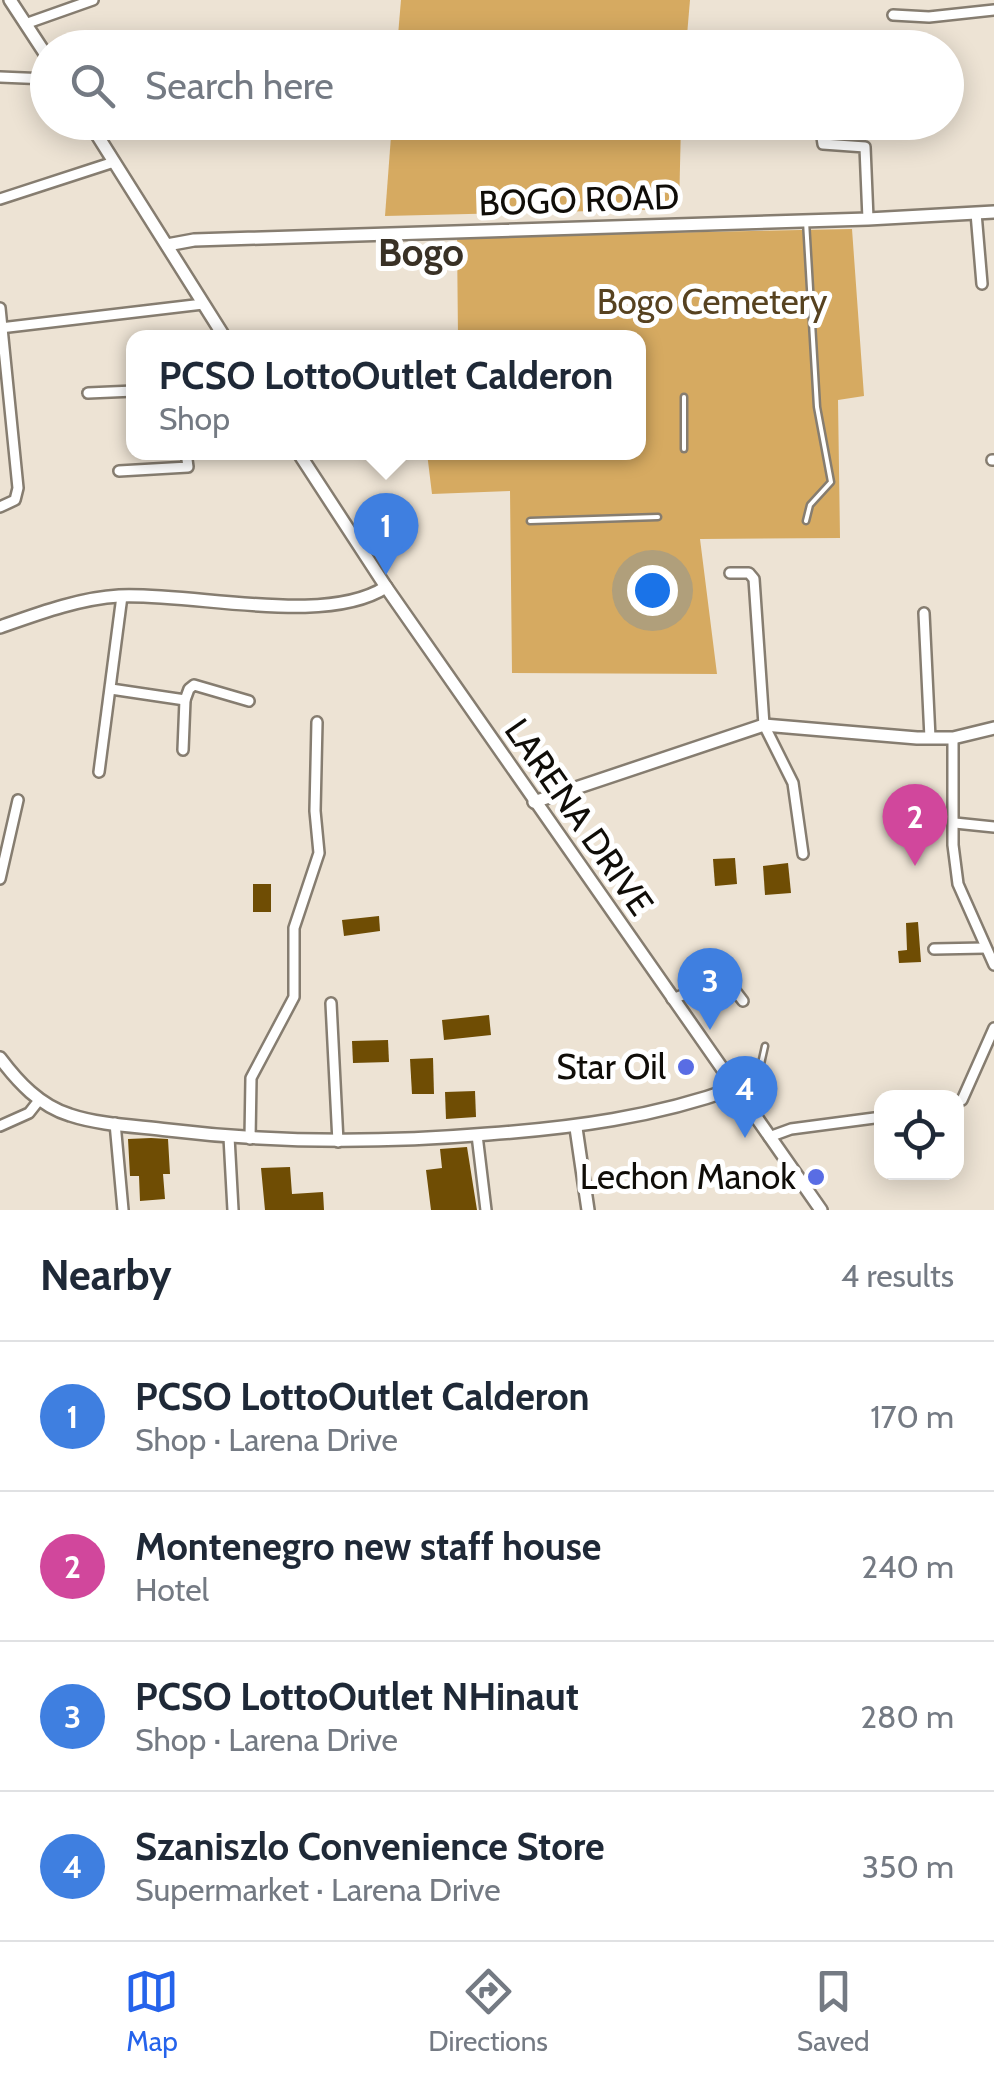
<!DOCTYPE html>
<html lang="en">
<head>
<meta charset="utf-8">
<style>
  :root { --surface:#fff; --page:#f2f2f3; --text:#1f2937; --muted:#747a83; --line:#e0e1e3; --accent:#2563eb }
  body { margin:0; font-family:Cabin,sans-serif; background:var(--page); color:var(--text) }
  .controls { position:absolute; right:30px; bottom:30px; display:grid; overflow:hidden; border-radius:20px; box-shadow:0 5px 25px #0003 }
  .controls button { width:90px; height:90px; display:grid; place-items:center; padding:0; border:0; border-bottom:2px solid var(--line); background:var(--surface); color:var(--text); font:50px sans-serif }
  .you { position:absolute; left:652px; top:590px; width:35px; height:35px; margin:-25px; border:8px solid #fff; border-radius:50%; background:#1a73e8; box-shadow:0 0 0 15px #1a73e833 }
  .badge { display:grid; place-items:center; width:65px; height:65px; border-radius:50%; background:var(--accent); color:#fff; font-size:32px; font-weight:700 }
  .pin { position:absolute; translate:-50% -82px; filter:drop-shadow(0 2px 5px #0008) }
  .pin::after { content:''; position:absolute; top:52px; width:35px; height:30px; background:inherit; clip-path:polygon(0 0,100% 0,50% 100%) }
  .popup { position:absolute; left:126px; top:330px; width:520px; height:130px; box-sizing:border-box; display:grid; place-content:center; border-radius:20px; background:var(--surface); filter:drop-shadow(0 2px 8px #0005); font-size:32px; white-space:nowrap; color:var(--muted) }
  .popup b { font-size:38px; color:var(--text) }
  .popup::after { content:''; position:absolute; left:50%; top:100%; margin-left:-20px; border:20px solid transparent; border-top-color:var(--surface) }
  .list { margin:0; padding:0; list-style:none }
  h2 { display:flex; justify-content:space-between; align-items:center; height:130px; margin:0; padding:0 40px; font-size:42px }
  h2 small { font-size:32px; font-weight:400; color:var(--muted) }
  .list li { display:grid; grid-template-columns:65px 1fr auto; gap:30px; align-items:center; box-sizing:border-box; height:150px; padding:0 40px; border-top:2px solid var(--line) }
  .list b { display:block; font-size:38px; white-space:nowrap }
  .list p { margin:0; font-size:32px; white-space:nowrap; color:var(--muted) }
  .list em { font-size:32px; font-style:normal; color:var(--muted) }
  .icon { flex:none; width:55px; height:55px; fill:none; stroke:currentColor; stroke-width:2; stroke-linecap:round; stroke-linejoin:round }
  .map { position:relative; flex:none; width:994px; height:1210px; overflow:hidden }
  .search { position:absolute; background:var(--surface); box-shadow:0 5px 25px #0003; left:30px; right:30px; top:30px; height:110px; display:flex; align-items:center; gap:25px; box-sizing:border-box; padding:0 35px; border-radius:55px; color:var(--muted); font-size:38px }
  .sheet { height:730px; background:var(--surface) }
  nav { display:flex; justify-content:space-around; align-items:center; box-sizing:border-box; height:140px; border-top:2px solid var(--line); background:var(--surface); font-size:28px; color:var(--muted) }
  nav a { display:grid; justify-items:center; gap:5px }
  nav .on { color:var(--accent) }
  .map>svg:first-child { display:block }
  .green { fill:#d6aa61 }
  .building { fill:#6f4d04 }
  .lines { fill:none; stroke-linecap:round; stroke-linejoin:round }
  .lane-casing { stroke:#867d70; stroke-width:9 }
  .street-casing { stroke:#867d70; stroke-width:14 }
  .secondary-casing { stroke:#867d70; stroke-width:16 }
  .lane { stroke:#fff; stroke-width:4 }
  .street { stroke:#fff; stroke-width:9 }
  .secondary { stroke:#fff; stroke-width:11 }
  .poi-dot { fill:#596de4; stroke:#fff; stroke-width:4 }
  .labels { text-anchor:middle; stroke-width:10; stroke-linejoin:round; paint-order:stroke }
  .street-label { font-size:35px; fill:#100d08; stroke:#fff }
  .park-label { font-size:35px; fill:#574220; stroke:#fff }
  .poi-label { font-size:35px; fill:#100d08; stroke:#fff; text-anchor:end }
  .neighbourhood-label { font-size:38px; font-weight:bold; fill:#393125; stroke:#fff }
</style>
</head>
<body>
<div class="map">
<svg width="994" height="1210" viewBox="0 0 994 1210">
  <rect width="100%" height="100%" fill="#ede3d4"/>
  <g class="green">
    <path d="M401,0H690L686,47H397Z"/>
    <path d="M392,123H681L679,209L385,216Z"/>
    <path d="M852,229L864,396L838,400L840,538L700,539L717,674L512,673L510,491L432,494L427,453L638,452V338L458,337L457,237Z"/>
  </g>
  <g class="building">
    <path d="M735,858L737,884L715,886L713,859Z"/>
    <path d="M788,863L791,893L765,895L763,866Z"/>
    <rect x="253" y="884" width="18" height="28"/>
    <path d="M379,916L380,931L344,936L342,920Z"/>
    <path d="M918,922L921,962L899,963L898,951L907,950L906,923Z"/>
    <path d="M489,1015L491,1035L444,1040L442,1020Z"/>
    <path d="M388,1040L389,1062L353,1063L352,1041Z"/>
    <path d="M433,1058L434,1094H412L410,1059Z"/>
    <path d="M475,1091L476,1117L446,1119L445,1092Z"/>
    <path d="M151,1138L168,1139L170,1174H163L165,1199L140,1201L139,1176H130L128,1139Z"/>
    <path d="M467,1147L477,1210H431L426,1170L442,1168L440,1149Z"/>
    <path d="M290,1167L292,1194L323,1192L324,1210H265L261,1168Z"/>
  </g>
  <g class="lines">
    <defs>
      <g id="lane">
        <path d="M684,397V449"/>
        <path d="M530,521L658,517"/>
        <path d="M806,521L810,505L831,482L817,407L806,221"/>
        <path d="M744,1092L757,1082L765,1046"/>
      </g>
      <g id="street">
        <path d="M893,15L929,17L994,10"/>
        <path d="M25,24L93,0"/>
        <path d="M0,77L48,79"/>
        <path d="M820,124L823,144L865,147L868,219"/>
        <path d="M0,199L114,162"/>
        <path d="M976,213L982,284"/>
        <path d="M0,308L18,488L15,500L0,507"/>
        <path d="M0,328L203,304"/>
        <path d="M88,393L134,391"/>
        <path d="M992,460H994"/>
        <path d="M119,471L188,467L186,452"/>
        <path d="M730,573H749L754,579L764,725L793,783L803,854"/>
        <path d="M924,613L930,738"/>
        <path d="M111,689L185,700L189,689L194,685L249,701"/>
        <path d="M953,738V845L958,884L994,965"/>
        <path d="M183,750L185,700"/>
        <path d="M99,772L122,596"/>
        <path d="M955,823L994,827"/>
        <path d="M0,879L18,800"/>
        <path d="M934,949L985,948"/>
        <path d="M672,999L721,981L730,984L743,1001"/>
        <path d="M331,1003L338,1142"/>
        <path d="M956,1103L962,1100L994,1028"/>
        <path d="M115,1123L123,1210"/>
        <path d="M0,1126L29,1113L40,1099"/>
        <path d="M477,1135L486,1210"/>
        <path d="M229,1137L233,1210"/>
        <path d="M769,1137L791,1129L882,1117"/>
        <path d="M250,1139L251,1078L294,997V928L319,853L315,811L317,722"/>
      </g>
      <g id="secondary">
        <path d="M10,0L48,58"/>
        <path d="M89,122L225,338"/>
        <path d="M167,245L194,240L868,219L994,212"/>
        <path d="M298,452L386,587L821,1210"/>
        <path d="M0,627C37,614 80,598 119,596C193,592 324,627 386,587"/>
        <path d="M534,802L764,725L917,738H953L994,728"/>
        <path d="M0,1058C18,1082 40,1106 70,1115C100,1125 136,1126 168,1130C275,1143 380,1143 488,1134C572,1128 655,1117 735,1088"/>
        <path d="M576,1128L588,1210"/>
      </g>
    </defs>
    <use href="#lane" class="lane-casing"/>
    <use href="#street" class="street-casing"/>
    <use href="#secondary" class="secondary-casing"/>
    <use href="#lane" class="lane"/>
    <use href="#street" class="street"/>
    <use href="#secondary" class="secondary"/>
  </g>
  <g class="poi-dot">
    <circle cx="686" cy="1067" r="10"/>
    <circle cx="816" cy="1177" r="10"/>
  </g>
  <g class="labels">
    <g class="street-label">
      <text transform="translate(579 200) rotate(-2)" y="12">BOGO ROAD</text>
      <text transform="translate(579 817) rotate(55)" y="12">LARENA DRIVE</text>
    </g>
    <g class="park-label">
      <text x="712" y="314">Bogo Cemetery</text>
    </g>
    <g class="poi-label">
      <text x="666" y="1079">Star Oil</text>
      <text x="796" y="1189">Lechon Manok</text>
    </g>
    <g class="neighbourhood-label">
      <text x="421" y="266">Bogo</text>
    </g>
  </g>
</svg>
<div class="controls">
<button><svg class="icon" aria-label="locate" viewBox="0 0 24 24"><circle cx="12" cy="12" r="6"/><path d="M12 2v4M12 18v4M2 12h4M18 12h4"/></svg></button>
</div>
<div class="you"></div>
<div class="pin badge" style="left:386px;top:575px;background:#3f7fe0">1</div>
<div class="popup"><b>PCSO LottoOutlet Calderon</b>Shop</div>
<div class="pin badge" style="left:915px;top:866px;background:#d1479c">2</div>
<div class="pin badge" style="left:710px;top:1030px;background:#3f7fe0">3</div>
<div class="pin badge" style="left:745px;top:1138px;background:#3f7fe0">4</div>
<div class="search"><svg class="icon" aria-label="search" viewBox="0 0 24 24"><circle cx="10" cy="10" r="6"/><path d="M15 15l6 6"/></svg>Search here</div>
</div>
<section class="sheet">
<h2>Nearby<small>4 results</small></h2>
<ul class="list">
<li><span class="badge" style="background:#3f7fe0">1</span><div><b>PCSO LottoOutlet Calderon</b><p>Shop · Larena Drive</p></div><em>170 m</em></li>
<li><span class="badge" style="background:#d1479c">2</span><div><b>Montenegro new staff house</b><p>Hotel</p></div><em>240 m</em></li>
<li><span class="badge" style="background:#3f7fe0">3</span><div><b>PCSO LottoOutlet NHinaut</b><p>Shop · Larena Drive</p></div><em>280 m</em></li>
<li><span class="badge" style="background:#3f7fe0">4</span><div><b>Szaniszlo Convenience Store</b><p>Supermarket · Larena Drive</p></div><em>350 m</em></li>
</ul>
</section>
<nav>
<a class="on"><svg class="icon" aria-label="map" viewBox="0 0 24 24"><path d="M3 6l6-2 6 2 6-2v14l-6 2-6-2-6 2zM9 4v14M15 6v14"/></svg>Map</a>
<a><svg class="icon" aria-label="directions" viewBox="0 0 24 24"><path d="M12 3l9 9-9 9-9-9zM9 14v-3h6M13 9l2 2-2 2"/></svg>Directions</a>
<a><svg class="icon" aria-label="saved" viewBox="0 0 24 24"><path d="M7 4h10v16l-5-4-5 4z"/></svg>Saved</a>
</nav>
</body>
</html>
